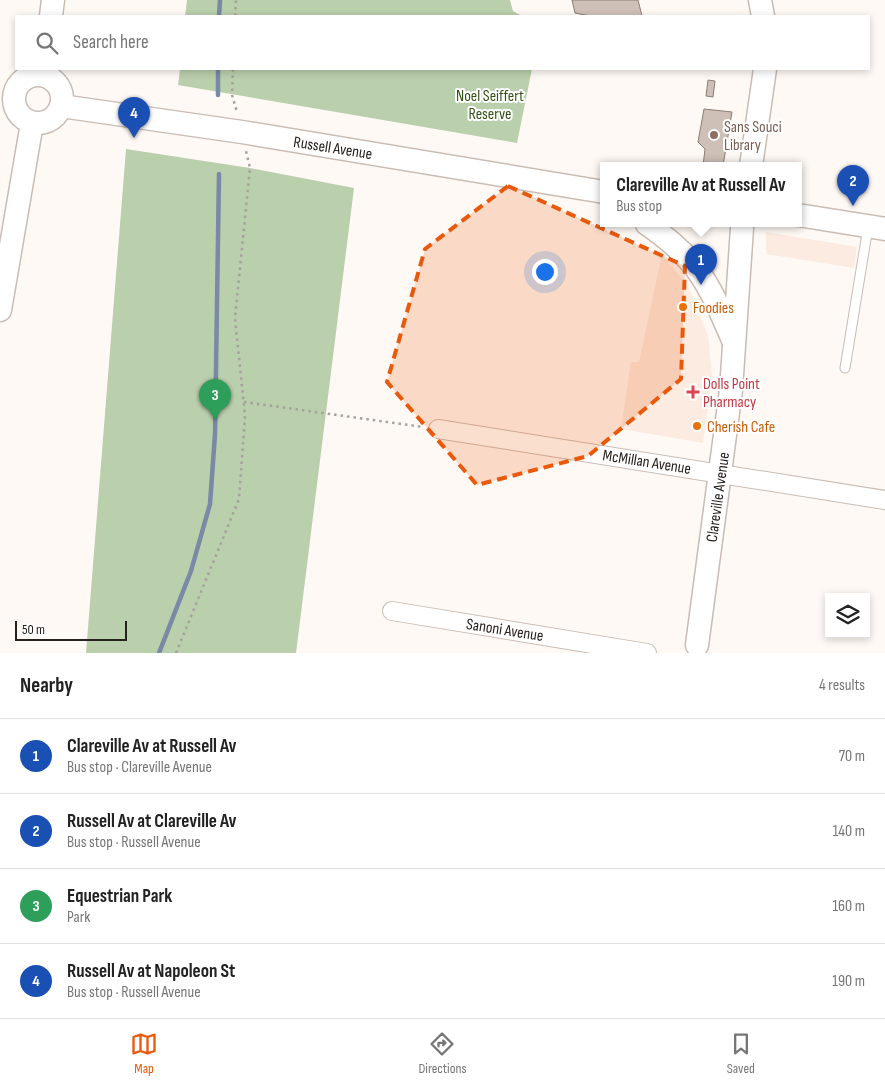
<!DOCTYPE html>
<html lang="en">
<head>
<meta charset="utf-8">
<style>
  :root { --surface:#fff; --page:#f2f2f2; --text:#222; --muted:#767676; --line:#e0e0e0; --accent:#ea580c }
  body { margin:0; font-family:"Sofia Sans Condensed",sans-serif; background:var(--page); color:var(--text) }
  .controls { position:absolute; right:15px; bottom:15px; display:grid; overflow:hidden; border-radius:0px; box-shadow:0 2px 8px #0003 }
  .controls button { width:45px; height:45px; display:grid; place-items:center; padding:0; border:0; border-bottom:1px solid var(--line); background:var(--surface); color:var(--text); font:25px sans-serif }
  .scale { position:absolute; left:15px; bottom:12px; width:112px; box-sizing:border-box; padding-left:5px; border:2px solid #26211e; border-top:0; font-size:14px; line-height:18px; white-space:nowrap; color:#26211e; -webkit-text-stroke:4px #fff; paint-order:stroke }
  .you { position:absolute; left:544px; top:271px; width:18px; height:18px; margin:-12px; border:4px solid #fff; border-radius:50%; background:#1a73e8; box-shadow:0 0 0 8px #1a73e833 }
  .badge { display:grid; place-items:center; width:32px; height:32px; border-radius:50%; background:var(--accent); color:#fff; font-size:16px; font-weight:700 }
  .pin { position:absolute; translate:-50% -41px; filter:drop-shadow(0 1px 2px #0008) }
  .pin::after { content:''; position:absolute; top:26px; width:18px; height:15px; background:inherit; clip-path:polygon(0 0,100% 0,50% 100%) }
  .popup { position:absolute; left:600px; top:162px; width:202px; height:65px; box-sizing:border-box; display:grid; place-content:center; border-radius:0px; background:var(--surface); filter:drop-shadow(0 1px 4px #0005); font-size:16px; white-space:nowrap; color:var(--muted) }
  .popup b { font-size:19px; color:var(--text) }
  .popup::after { content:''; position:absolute; left:50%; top:100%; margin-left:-10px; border:10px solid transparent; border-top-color:var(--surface) }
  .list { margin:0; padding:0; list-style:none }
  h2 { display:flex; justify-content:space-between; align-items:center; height:65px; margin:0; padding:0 20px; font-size:21px }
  h2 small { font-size:16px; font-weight:400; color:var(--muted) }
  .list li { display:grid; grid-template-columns:32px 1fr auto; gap:15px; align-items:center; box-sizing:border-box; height:75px; padding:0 20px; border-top:1px solid var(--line) }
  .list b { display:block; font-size:19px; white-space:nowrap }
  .list p { margin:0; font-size:16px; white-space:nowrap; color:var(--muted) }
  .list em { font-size:16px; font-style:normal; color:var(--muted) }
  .icon { flex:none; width:28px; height:28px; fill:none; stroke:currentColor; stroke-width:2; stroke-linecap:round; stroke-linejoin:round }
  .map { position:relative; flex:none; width:885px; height:653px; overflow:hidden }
  .search { position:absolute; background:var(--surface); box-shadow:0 2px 8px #0003; left:15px; right:15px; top:15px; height:55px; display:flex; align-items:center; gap:12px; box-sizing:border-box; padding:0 18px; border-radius:0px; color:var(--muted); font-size:19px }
  .sheet { height:365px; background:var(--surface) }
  nav { display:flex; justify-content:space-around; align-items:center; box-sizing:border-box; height:70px; border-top:1px solid var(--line); background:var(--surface); font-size:14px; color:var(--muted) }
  nav a { display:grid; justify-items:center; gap:2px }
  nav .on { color:var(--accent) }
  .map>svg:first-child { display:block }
  .built { fill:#fcebe0 }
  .green { fill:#bacfac }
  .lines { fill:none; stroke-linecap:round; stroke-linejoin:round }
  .stream { stroke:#7989a6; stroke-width:4.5 }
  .building { fill:#cec0b7; stroke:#897d74 }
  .service-casing { stroke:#cabcb3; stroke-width:11 }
  .minor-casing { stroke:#cabcb3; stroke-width:20 }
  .tertiary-casing { stroke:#cabcb3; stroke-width:25 }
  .path { stroke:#a6a19d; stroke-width:2.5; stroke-dasharray:2.5 4; stroke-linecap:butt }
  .service { stroke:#fff; stroke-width:9 }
  .minor { stroke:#fff; stroke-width:18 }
  .tertiary { stroke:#fff; stroke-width:22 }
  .marked { fill:#e8590c; fill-opacity:0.2; stroke:#e8590c; stroke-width:4; stroke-dasharray:10 6; stroke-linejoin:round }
  .education-dot { fill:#8d6e63; stroke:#fff; stroke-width:2 }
  .food-dot { fill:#e8710a; stroke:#fff; stroke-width:2 }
  .health-dot { fill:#e0444e; stroke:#fff; stroke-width:2 }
  .labels { text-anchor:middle; stroke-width:4; stroke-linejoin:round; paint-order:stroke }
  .park-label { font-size:16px; fill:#335214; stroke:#fff }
  .education-label { font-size:16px; fill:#785e54; stroke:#fff; text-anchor:start }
  .street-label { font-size:16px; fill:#26211e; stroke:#fff }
  .food-label { font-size:16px; fill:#c56008; stroke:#fff; text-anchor:start }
  .health-label { font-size:16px; fill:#be3a42; stroke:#fff; text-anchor:start }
</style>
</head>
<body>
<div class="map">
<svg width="885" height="653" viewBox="0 0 885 653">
  <rect width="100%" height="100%" fill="#fff9f5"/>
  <g class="built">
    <path d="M766,232L857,247L854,268L766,254Z"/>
    <path d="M662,254L688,287L708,336L712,375L703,443L621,429L631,362H639Z"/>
  </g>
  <g class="green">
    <path d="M187,0H510L513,11L522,16H185Z"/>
    <path d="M180,69H532L517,143L178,85Z"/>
    <path d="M126,149L250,168L354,188L296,653H86Z"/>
  </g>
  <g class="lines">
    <g class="stream">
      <path d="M219,16L220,0"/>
      <path d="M218,69V95"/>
      <path d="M159,653L191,571L210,504L215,434L219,174"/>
    </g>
  </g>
  <g class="building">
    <path d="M572,0H638L642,16H590L575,13Z"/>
    <path d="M708,80L715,81L713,97L706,96Z"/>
    <path d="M704,109L732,112L723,166H703L705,149L698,142Z"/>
  </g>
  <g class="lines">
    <defs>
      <path id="service" d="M845,368L868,227"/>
      <g id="minor">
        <path d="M438,429L885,500"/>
        <path d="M392,611L647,653"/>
      </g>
      <g id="tertiary">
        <path d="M760,0L763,16"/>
        <path d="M51,16L53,0"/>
        <circle cx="38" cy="99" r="24"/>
        <path d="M61,106L242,132L604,192"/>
        <path d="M751,166L765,69"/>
        <path d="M798,215L885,229"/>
        <path d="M647,224C663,235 678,247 691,262C710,284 721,313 733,340"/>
        <path d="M0,310L32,123"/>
        <path d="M697,645L731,390L742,228"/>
      </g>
    </defs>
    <use href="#service" class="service-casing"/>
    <use href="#minor" class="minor-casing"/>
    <use href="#tertiary" class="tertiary-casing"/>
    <g class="path">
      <path d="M235,16L236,0"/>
      <path d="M233,69L232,95L237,112"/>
      <path d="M244,402L423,427"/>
      <path d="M176,653L239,499L245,416L235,318L250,168L246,151"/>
    </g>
    <use href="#service" class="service"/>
    <use href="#minor" class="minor"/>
    <use href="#tertiary" class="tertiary"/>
  </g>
  <path class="marked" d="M508,186L685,266L681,379L588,456L477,485L387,382L425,249Z"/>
  <circle class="education-dot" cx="714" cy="135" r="5"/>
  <g class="food-dot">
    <circle cx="683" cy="307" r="5"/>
    <circle cx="697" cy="426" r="5"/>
  </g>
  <path class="health-dot" d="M690.5 384.5h5v5h5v5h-5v5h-5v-5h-5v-5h5z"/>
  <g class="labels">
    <g class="park-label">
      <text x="490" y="101">Noel Seiffert<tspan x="490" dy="18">Reserve</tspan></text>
    </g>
    <g class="education-label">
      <text x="724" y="132">Sans Souci<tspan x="724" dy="18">Library</tspan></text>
    </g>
    <g class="street-label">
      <text transform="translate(333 147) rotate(9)" y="6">Russell Avenue</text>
      <text transform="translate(647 461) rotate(9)" y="6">McMillan Avenue</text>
      <text transform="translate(717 497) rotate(-82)" y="6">Clareville Avenue</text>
      <text transform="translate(505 629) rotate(9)" y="6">Sanoni Avenue</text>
    </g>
    <g class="food-label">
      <text x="693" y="313">Foodies</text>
      <text x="707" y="432">Cherish Cafe</text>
    </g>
    <g class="health-label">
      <text x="703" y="389">Dolls Point<tspan x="703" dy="18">Pharmacy</tspan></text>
    </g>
  </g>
</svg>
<div class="controls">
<button><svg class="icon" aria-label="layers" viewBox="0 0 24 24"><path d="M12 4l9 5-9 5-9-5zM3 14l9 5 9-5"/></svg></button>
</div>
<div class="scale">50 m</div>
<div class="you"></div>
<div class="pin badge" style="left:701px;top:285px;background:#1a4fb4">1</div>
<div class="popup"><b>Clareville Av at Russell Av</b>Bus stop</div>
<div class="pin badge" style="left:853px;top:206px;background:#1a4fb4">2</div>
<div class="pin badge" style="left:215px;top:420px;background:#2e9e5b">3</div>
<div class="pin badge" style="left:134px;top:138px;background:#1a4fb4">4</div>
<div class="search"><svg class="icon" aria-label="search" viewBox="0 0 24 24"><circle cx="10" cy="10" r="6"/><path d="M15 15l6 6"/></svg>Search here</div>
</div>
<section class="sheet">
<h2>Nearby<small>4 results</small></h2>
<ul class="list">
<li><span class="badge" style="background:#1a4fb4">1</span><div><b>Clareville Av at Russell Av</b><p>Bus stop · Clareville Avenue</p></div><em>70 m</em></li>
<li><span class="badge" style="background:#1a4fb4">2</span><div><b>Russell Av at Clareville Av</b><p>Bus stop · Russell Avenue</p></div><em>140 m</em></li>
<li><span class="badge" style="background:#2e9e5b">3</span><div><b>Equestrian Park</b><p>Park</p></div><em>160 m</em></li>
<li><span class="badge" style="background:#1a4fb4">4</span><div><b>Russell Av at Napoleon St</b><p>Bus stop · Russell Avenue</p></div><em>190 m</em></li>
</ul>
</section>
<nav>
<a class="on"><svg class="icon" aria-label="map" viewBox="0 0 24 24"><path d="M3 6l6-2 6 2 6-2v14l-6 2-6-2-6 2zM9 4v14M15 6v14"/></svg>Map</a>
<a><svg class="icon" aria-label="directions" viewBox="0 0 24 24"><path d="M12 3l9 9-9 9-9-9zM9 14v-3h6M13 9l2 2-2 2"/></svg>Directions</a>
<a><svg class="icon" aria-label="saved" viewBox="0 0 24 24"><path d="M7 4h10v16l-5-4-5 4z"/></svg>Saved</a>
</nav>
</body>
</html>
